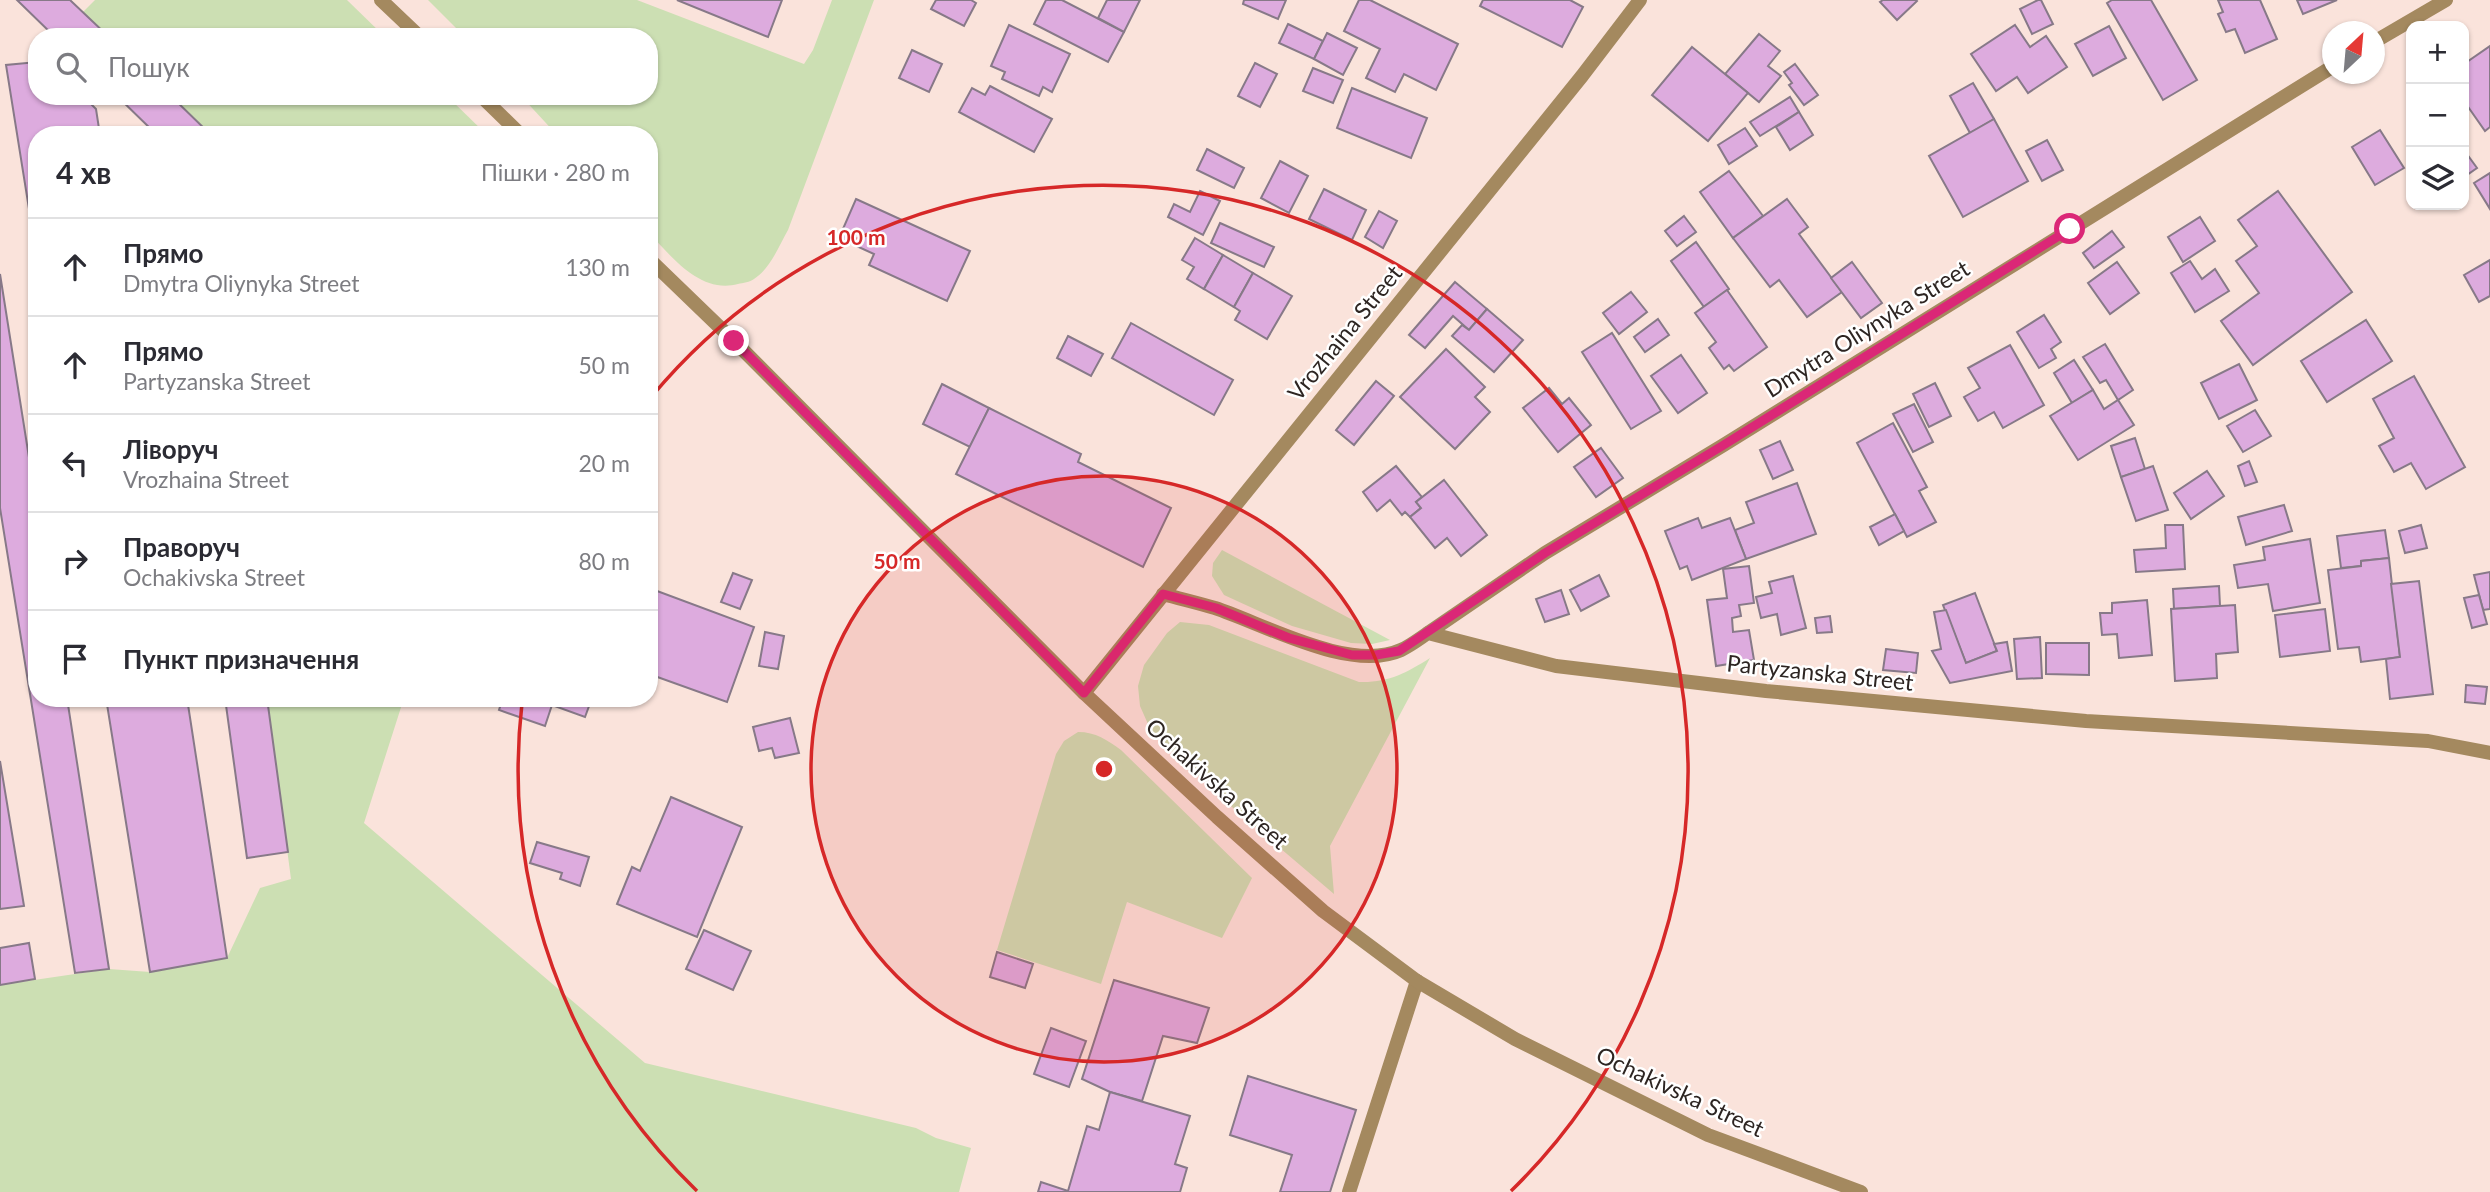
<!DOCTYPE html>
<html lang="uk">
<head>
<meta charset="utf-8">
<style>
  :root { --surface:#fff; --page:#f7f7f7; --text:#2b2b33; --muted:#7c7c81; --line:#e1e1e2 }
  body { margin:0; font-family:Lato,sans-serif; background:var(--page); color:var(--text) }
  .controls { position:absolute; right:21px; top:21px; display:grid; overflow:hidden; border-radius:14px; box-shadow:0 2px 5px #0004 }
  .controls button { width:63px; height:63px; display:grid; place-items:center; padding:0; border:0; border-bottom:2px solid var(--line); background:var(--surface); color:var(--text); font:35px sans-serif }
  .compass { position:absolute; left:2322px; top:21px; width:63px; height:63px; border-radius:50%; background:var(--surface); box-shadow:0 2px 5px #0004; rotate:26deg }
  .stop { position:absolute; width:21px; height:21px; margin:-16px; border:5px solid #db2777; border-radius:50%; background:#fff }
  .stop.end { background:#db2777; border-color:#fff; box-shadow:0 2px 7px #0008 }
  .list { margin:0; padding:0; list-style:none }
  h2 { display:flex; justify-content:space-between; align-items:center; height:91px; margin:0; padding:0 28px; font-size:30px }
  h2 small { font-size:23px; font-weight:400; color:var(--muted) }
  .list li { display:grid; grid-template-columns:46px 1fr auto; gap:21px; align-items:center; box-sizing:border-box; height:98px; padding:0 28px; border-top:2px solid var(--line) }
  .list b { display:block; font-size:26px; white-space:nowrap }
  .list p { margin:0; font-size:23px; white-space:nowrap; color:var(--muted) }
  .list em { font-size:23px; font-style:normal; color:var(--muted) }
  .icon { flex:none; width:38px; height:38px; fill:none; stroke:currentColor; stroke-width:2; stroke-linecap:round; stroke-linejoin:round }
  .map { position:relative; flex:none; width:2490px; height:1192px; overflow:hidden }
  .search { position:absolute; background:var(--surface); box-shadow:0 2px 5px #0004; left:28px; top:28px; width:630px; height:77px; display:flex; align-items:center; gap:18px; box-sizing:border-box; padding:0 24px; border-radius:28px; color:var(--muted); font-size:26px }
  .panel { position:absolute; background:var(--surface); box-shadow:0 2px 5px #0004; left:28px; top:126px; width:630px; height:581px; border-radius:28px }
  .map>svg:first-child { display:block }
  .green { fill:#ccdfb3 }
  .building { fill:#ddabde; stroke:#877988; stroke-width:2 }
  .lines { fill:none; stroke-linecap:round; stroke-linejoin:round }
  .minor { stroke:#a4895f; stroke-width:14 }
  .tertiary { stroke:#a4895f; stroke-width:14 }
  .route { stroke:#db2777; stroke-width:9 }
  .ring { fill:none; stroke:#d62828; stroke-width:3.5 }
  .labels { text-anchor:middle; stroke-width:5; stroke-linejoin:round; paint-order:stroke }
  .street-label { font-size:23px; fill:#2d2522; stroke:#fff }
  .centre { fill:#d62828; stroke:#fff; stroke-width:3.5 }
  .ring-label { font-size:21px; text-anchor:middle; font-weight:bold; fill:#d62828; stroke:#fff; stroke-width:5; stroke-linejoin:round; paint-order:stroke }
</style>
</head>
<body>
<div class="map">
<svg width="2490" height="1192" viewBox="0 0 2490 1192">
  <rect width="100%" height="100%" fill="#fae3db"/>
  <g class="green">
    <path d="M95,0H347L385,37H109L83,12Z"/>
    <path d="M428,0H637L804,64L813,50L832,0H874L788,230C779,246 770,269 754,279C750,282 743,283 738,284C700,294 672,257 649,233V135H557L521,96H649V37H465Z"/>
    <path d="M171,96H447L487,135H211Z"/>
    <path d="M1222,550L1390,640L1372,644L1351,643L1292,626L1224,595L1212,576L1213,563Z"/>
    <path d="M1180,622L1209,625L1359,682C1388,683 1406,673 1430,658L1330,846L1334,894L1232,807L1152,733L1140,706L1138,686L1144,665L1167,633Z"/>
    <path d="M267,698H404L364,823L645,1063L916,1128L936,1138L971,1148L959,1192H0V985L109,969L150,972L227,958L260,888L291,879Z"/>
    <path d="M1078,732C1096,732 1107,740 1121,750L1252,878L1222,938L1127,902L1101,984L997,950L1056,754L1064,741Z"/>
  </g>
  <g class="building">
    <path d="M17,0H70L109,37H55Z"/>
    <path d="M677,0H782L768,37Z"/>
    <path d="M936,0H971L976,3L964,26L931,9Z"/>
    <path d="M1046,0H1062L1124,32L1108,62L1034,24Z"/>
    <path d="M1107,0H1140L1124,32L1098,18Z"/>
    <path d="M1244,0H1286L1278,19L1243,4Z"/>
    <path d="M1359,0H1370L1458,44L1436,90L1404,74L1395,92L1366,78L1380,49L1344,31Z"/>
    <path d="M1483,0H1570L1583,7L1562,47L1480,6Z"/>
    <path d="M1883,0H1916L1917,1L1897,20L1880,2Z"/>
    <path d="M2038,0H2041L2053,24L2032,34L2020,9Z"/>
    <path d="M2112,0H2151L2197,80L2163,100L2107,3Z"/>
    <path d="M2218,0H2260L2277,39L2245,53L2235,29L2226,32L2218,14L2223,12Z"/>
    <path d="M2297,0H2337L2303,14Z"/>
    <path d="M1288,24L1323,41L1314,59L1279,43Z"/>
    <path d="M1009,25L1070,54L1052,92L1043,87L1039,96L1002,79L1005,72L991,66Z"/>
    <path d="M2015,25L2030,47L2046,36L2067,67L2028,93L2017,77L1996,91L1971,54Z"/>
    <path d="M2109,26L2126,58L2093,76L2075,44Z"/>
    <path d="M1327,33L1357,48L1343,75L1314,59Z"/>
    <path d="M1759,34L1780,51L1768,66L1781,76L1759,102L1725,74Z"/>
    <path d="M2490,46V127L2485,131L2464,101V64Z"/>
    <path d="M1692,47L1748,93L1708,141L1652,95Z"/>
    <path d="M912,50L942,64L929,92L899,78Z"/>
    <path d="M37,62V96H83L96,109L100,135H37V259L6,65Z"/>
    <path d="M1255,63L1277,74L1260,107L1238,96Z"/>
    <path d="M1795,64L1818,95L1804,105L1789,85L1792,83L1784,72Z"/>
    <path d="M1313,68L1343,80L1333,103L1303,91Z"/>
    <path d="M1973,83L1994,119L1970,133L1950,96Z"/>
    <path d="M990,86L1052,119L1034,152L959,112L972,88L985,95Z"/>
    <path d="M1352,88L1427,118L1411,158L1337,128Z"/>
    <path d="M117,96H171L211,135H157Z"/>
    <path d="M1790,97L1799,112L1760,136L1750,122Z"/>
    <path d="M1799,112L1813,135L1790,150L1776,127Z"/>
    <path d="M1994,119L2028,181L1963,217L1929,156Z"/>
    <path d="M1745,128L1757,146L1729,164L1718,145Z"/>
    <path d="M2380,130L2404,168L2375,185L2352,147Z"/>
    <path d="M2047,140L2063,170L2042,181L2026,151Z"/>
    <path d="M1207,149L1244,168L1234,188L1197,170Z"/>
    <path d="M2464,150L2477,168L2464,177Z"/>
    <path d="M1280,161L1308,176L1289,213L1261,198Z"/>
    <path d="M1729,171L1763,216L1733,238L1700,192Z"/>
    <path d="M2490,173V209L2474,183Z"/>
    <path d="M1324,189L1366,210L1352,240L1309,219Z"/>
    <path d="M1200,191L1220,201L1203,235L1168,217L1174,204L1190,212Z"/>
    <path d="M2278,191L2352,292L2253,365L2221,321L2259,293L2236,261L2257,246L2238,220Z"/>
    <path d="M856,199L970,251L947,301L869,265L874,254L839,238Z"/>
    <path d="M1787,199L1808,227L1799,234L1842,292L1807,317L1779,280L1770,287L1733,238Z"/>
    <path d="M1379,211L1397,221L1383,248L1365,237Z"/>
    <path d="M1684,216L1696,232L1677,246L1665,231Z"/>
    <path d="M2200,217L2215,241L2183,262L2168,237Z"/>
    <path d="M1220,223L1274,247L1264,267L1211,243Z"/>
    <path d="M2112,231L2124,247L2094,268L2083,253Z"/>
    <path d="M1195,238L1223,255L1204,289L1187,279L1194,267L1182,260Z"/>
    <path d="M1696,242L1729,289L1704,307L1671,261Z"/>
    <path d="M1223,255L1253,273L1234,307L1204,289Z"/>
    <path d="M2490,260V296L2479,302L2464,275Z"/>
    <path d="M2190,261L2202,279L2215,269L2229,291L2195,312L2171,273Z"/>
    <path d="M1852,262L1882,303L1861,318L1831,278Z"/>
    <path d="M2117,262L2139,293L2110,314L2088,283Z"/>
    <path d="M1253,273L1292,296L1267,339L1235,320L1240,311L1234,307Z"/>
    <path d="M0,274L37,508V698H67L109,969L75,973L0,508Z"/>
    <path d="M1455,282L1487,309L1469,330L1453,316L1425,348L1409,335Z"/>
    <path d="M1727,290L1767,347L1734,371L1729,365L1724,369L1709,348L1716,342L1695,313Z"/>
    <path d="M1631,292L1647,312L1619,334L1603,313Z"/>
    <path d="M1487,309L1523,340L1494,372L1452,336L1462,325L1469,330Z"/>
    <path d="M2044,315L2061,342L2051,349L2056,358L2039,368L2017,332Z"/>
    <path d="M1658,319L1669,335L1645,352L1634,337Z"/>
    <path d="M2366,320L2392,361L2327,402L2301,361Z"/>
    <path d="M1131,323L1233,380L1214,415L1112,358Z"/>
    <path d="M1612,333L1661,411L1631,429L1582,352Z"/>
    <path d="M1068,336L1103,354L1091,376L1057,358Z"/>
    <path d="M2105,344L2133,390L2118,400L2106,380L2100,383L2083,357Z"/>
    <path d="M2010,345L2044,405L2003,428L1994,412L1978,421L1964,397L1980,388L1968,368Z"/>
    <path d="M1446,349L1485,387L1475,397L1490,412L1455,449L1400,397Z"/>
    <path d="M1681,355L1707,393L1678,413L1651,376Z"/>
    <path d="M2074,360L2093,390L2072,403L2054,373Z"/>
    <path d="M2239,364L2257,400L2219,419L2201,383Z"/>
    <path d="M2414,376L2465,467L2426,489L2411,463L2394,472L2379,446L2394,438L2373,399Z"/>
    <path d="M1376,381L1394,396L1354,445L1336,430Z"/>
    <path d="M1935,383L1951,416L1929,427L1913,394Z"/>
    <path d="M942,384L989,408L970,447L923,424Z"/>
    <path d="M1549,388L1562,404L1569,398L1591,425L1558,452L1523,408Z"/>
    <path d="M2093,390L2104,409L2118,400L2134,425L2078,460L2050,416Z"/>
    <path d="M1914,404L1933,442L1913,452L1893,414Z"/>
    <path d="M989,408L1081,454L1078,462L1171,508L1143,567L956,474Z"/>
    <path d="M2255,410L2271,436L2243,452L2227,426Z"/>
    <path d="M1893,423L1927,487L1919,491L1936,522L1907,537L1857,443Z"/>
    <path d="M2135,438L2145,469L2121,477L2111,446Z"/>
    <path d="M1780,441L1793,470L1773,479L1760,450Z"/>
    <path d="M1601,448L1623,478L1596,497L1574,467Z"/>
    <path d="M2249,461L2257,482L2245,486L2238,466Z"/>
    <path d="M1396,466L1422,497L1416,502L1421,508L1410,517L1405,512L1402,515L1390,500L1377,511L1363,492Z"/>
    <path d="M2153,466L2168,510L2136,521L2121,477Z"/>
    <path d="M2207,471L2224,496L2191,519L2174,493Z"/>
    <path d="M1444,480L1487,535L1461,556L1447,538L1435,548L1410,517L1421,508L1416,502Z"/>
    <path d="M1797,483L1816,534L1746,559L1735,530L1754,523L1746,502Z"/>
    <path d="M2284,505L2292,531L2246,545L2238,517Z"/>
    <path d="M1895,514L1904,531L1879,545L1870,527Z"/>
    <path d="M1698,518L1702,528L1730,518L1746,559L1692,580L1687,566L1680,569L1665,531Z"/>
    <path d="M2165,525H2183L2185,569L2136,572L2134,550L2166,548Z"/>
    <path d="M2421,525L2427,548L2405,553L2399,531Z"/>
    <path d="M2385,530L2389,558L2361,561V566L2341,568L2337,536Z"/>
    <path d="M2310,539L2320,603L2273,611L2268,584L2238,588L2234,565L2265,560L2263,547Z"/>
    <path d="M2389,558L2400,657L2361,662L2359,647L2338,649L2328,570L2361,566V561Z"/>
    <path d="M1749,566L1754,603L1739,605L1741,616L1732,618L1733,632L1749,630L1754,660L1716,666L1707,600L1727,598L1723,569Z"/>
    <path d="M2490,572V609L2483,610L2474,575Z"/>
    <path d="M733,573L752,580L740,609L721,602Z"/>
    <path d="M1599,575L1609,596L1581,611L1570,590Z"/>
    <path d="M1793,576L1806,628L1781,635L1777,614L1761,618L1756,597L1772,593L1769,582Z"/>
    <path d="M2419,581L2433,694L2390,699L2386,659L2400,657L2391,584Z"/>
    <path d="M2219,586L2220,606L2174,609L2173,589Z"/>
    <path d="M649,588L754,627L727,702L649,674Z"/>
    <path d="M1561,590L1569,614L1545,622L1536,599Z"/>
    <path d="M1975,593L1997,651L1966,663L1943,605Z"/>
    <path d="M2479,595L2487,624L2472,628L2464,598Z"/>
    <path d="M2147,600L2152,655L2119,658L2117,634L2102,635L2100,613H2112V603Z"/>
    <path d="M2235,605L2238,652L2216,654L2217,678L2175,681L2171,609Z"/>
    <path d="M2325,609L2330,651L2280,657L2275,615Z"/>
    <path d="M1946,610L1966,663L1997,651L1994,644L2007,642L2012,671L1950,683L1932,651L1941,649L1934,612Z"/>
    <path d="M1830,616L1832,632L1817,633L1815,618Z"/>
    <path d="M765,632L784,636L778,669L759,666Z"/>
    <path d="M2040,637L2042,678L2017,679L2014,639Z"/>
    <path d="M2046,643H2089V675L2046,674Z"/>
    <path d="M1886,649L1918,653L1916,673L1883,670Z"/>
    <path d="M2466,685L2487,687L2485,704L2465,702Z"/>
    <path d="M106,698H187L227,958L150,972Z"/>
    <path d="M225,698H267L288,852L247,858Z"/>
    <path d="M503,698H592L585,717L552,705L545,726L499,710Z"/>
    <path d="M790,718L799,753L775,758L772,748L759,751L753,727Z"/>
    <path d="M0,761L24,906L0,909Z"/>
    <path d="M671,797L742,827L697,937L617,904L632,867L640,871Z"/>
    <path d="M537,842L589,857L580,886L560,879L562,873L530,863Z"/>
    <path d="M704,930L751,951L733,990L686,969Z"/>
    <path d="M29,943L35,979L0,985V948Z"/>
    <path d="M997,952L1033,964L1025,988L990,977Z"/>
    <path d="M1114,980L1209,1008L1197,1043L1163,1036L1142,1101L1110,1092L1082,1079Z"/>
    <path d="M1051,1028L1086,1041L1069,1087L1034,1074Z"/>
    <path d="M1248,1076L1356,1110L1330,1192H1280L1292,1155L1230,1135Z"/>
    <path d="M1110,1092L1190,1116L1175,1164L1187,1168L1180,1192H1038L1041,1182L1068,1191L1087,1126L1099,1130Z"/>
  </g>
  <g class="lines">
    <g class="minor">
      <path d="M2374,42L2446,0"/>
      <path d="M1163,594C1181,599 1198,603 1215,608C1264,624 1350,673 1401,650C1410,646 1419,639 1428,633L1556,666L1766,691L2086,721L2428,741L2490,753"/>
      <path d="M1428,633L1545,553L1722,446L2332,67"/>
      <path d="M1084,693L1582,76L1640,0"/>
      <path d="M1349,1192L1417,981"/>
    </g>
    <g class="tertiary">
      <path d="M381,0L420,37"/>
      <path d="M481,96L521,135"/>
      <path d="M649,259L734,341L1084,693L1217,817L1323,911L1417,981L1515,1039L1708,1135L1861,1192"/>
    </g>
  </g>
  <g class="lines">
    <path class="route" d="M734,341L1084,693L1163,594L1216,608L1289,638L1352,655H1376L1399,651L1545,553L1722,446L2070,229"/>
  </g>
  <circle cx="1104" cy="769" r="293" fill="#d62828" fill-opacity=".12"/>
  <g class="ring">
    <circle cx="1104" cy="769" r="293"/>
    <path d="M697 1191A586 586 0 0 1 522 703M652 396A586 586 0 1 1 1511 1191"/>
  </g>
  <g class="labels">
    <g class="street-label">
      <text transform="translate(1867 329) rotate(-32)" y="8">Dmytra Oliynyka Street</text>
      <text transform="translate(1345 333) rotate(-51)" y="8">Vrozhaina Street</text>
      <text transform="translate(1820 673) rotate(6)" y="8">Partyzanska Street</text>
      <text transform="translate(1217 784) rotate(42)" y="8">Ochakivska Street</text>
      <text transform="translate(1680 1092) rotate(25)" y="8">Ochakivska Street</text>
    </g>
  </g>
  <circle cx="1104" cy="769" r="10" class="centre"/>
  <g class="ring-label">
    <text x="856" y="245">100 m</text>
    <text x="897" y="569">50 m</text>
  </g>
</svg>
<div class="controls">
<button>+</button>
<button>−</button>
<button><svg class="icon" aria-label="layers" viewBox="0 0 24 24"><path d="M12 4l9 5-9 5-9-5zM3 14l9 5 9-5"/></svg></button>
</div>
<svg class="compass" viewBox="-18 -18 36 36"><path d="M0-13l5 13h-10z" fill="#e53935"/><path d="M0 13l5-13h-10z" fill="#7c7c81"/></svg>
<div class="stop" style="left:2070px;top:229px"></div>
<div class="stop end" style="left:734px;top:341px"></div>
<div class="search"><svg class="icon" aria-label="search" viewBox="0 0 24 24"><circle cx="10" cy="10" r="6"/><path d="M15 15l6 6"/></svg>Пошук</div>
<section class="panel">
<h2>4 хв<small>Пішки · 280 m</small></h2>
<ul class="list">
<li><svg class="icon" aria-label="ahead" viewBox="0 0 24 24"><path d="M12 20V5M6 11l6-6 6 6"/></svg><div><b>Прямо</b><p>Dmytra Oliynyka Street</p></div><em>130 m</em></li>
<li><svg class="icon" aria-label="ahead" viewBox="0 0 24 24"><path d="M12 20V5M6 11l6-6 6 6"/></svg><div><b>Прямо</b><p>Partyzanska Street</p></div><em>50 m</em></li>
<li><svg class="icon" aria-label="left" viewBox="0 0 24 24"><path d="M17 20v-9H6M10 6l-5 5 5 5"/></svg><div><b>Ліворуч</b><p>Vrozhaina Street</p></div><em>20 m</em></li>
<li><svg class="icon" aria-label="right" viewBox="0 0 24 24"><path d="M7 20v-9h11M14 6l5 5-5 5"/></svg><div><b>Праворуч</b><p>Ochakivska Street</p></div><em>80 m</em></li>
<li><svg class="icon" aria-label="arrive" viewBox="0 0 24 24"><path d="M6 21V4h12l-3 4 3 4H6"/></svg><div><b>Пункт призначення</b></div></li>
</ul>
</section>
</div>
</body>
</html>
